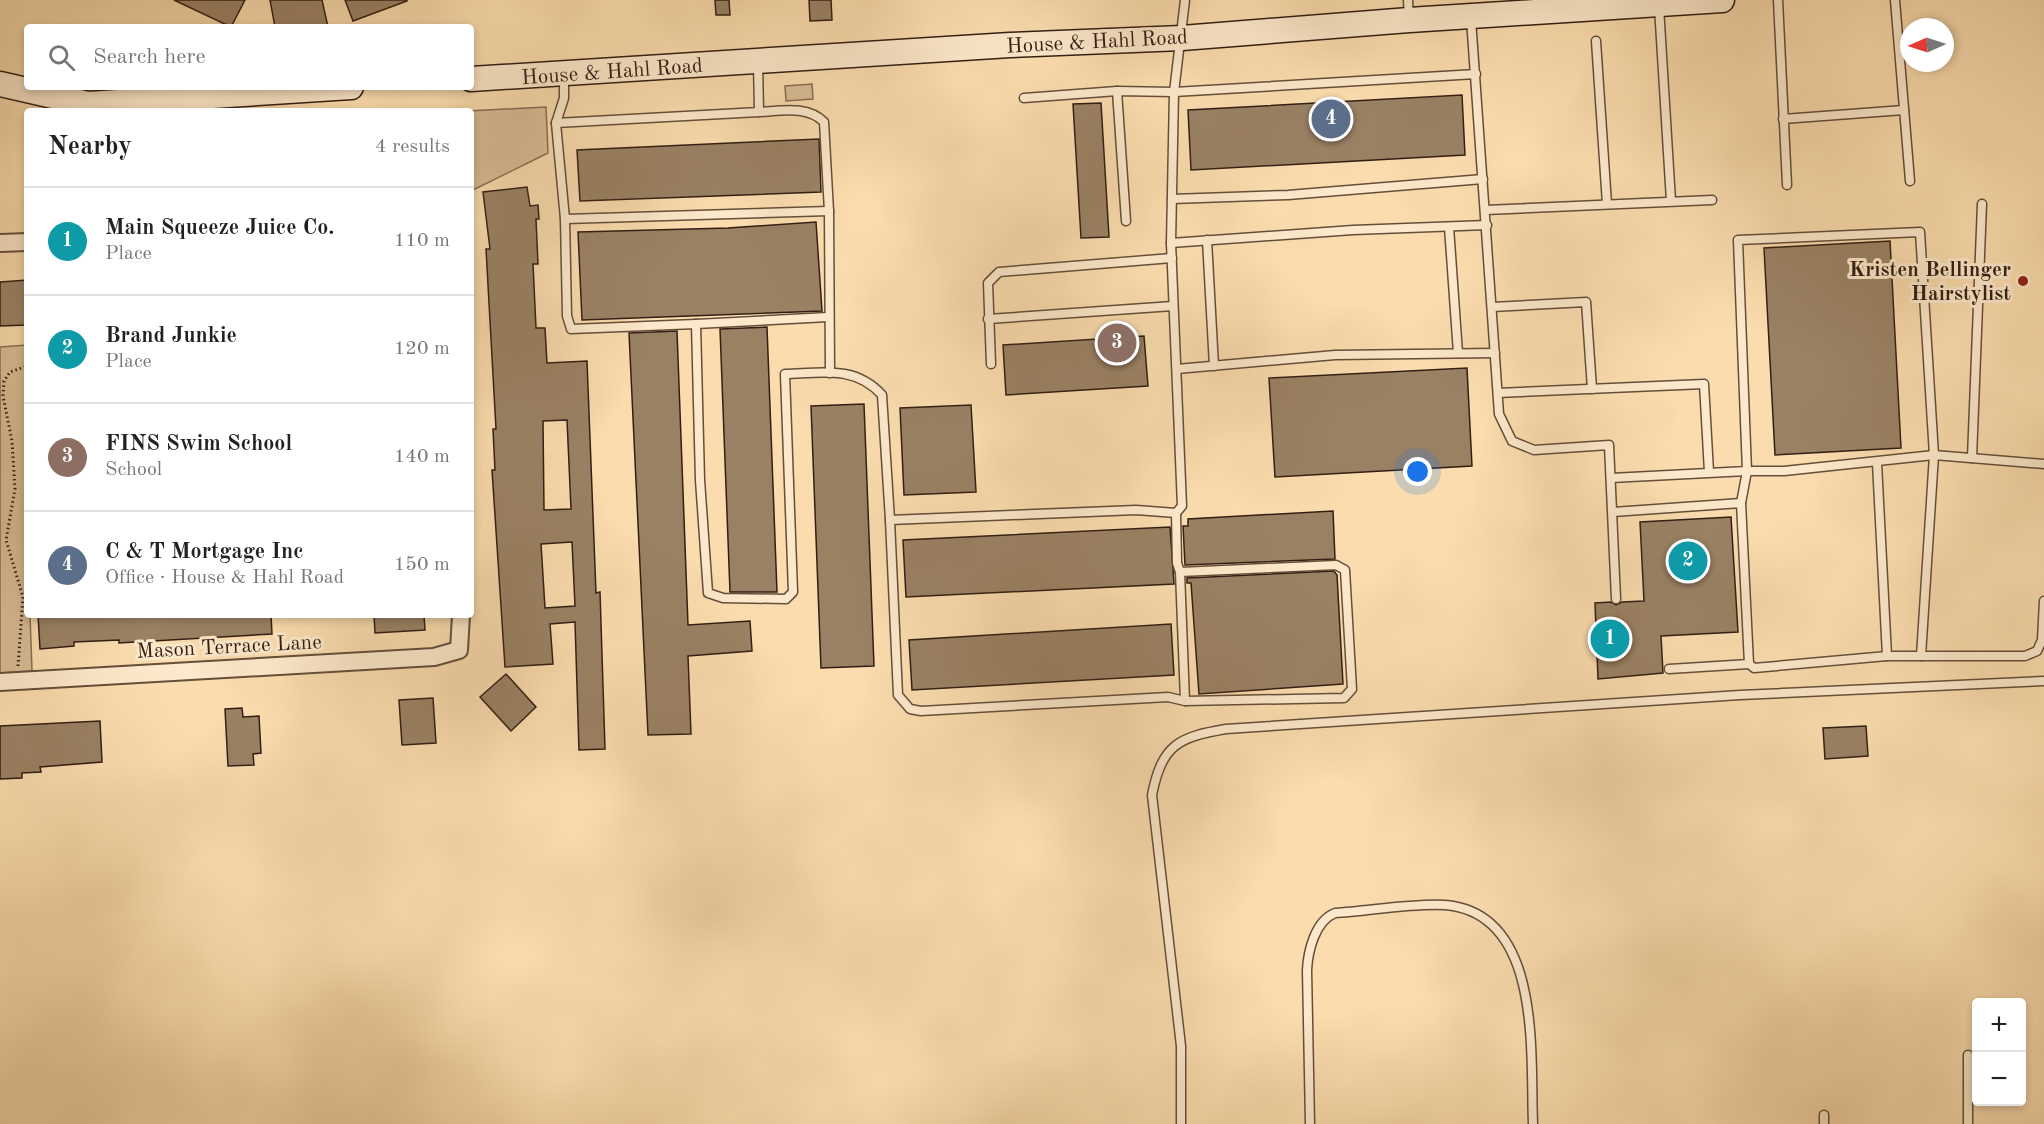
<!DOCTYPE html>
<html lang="en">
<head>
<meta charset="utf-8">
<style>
  :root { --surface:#fff; --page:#f6f6f6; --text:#222; --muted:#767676; --line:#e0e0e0; --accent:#111827 }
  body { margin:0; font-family:"Old Standard TT",serif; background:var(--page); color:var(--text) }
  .controls { position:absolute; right:18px; bottom:18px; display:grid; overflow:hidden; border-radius:6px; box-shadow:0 3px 9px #0003 }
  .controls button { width:54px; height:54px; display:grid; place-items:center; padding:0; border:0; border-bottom:2px solid var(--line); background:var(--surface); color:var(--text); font:30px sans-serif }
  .compass { position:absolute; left:1900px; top:18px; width:54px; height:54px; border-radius:50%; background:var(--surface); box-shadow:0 3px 9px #0003; rotate:267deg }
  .you { position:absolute; left:1418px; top:472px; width:21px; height:21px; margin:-15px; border:4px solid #fff; border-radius:50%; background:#1a73e8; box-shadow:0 0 0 9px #1a73e833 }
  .badge { display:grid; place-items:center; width:39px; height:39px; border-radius:50%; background:var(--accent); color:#fff; font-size:20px; font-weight:700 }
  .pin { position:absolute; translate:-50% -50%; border:3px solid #fff; box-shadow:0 2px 6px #0006 }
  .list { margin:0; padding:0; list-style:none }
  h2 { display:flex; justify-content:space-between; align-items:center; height:78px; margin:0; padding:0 24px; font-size:26px }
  h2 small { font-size:20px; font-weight:400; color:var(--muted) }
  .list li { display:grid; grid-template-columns:39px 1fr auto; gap:18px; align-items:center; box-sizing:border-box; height:108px; padding:0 24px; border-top:2px solid var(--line) }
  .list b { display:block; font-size:22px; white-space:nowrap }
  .list p { margin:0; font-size:20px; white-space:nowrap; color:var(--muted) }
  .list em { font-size:20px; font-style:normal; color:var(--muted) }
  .icon { flex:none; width:33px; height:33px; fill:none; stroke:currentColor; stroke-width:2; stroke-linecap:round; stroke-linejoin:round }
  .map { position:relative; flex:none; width:2044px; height:1124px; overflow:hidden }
  .search { position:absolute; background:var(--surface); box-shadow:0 3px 9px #0003; left:24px; top:24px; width:450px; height:66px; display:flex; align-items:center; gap:15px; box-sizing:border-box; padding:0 21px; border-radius:6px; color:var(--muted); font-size:22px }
  .panel { position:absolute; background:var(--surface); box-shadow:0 3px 9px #0003; left:24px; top:108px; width:450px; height:510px; border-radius:6px }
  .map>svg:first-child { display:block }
  .green { fill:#d8bc94; stroke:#866d54; stroke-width:1.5 }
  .building { fill:#9a8164; stroke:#331e14; stroke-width:1.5; fill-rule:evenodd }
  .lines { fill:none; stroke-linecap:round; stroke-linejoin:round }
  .lane-casing { stroke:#654e3a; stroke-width:11 }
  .street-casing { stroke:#654e3a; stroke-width:20 }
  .secondary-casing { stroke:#331e14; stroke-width:27 }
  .path { stroke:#331e14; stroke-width:3; stroke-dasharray:1.5 3; stroke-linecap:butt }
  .lane { stroke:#fce8ca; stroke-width:8 }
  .street { stroke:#fce8ca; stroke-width:16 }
  .secondary { stroke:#fce8ca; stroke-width:24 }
  .poi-dot { fill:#8f2418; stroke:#fce8ca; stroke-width:2 }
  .labels { text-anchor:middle; stroke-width:6; stroke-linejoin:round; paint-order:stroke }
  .street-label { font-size:21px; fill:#331e14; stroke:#fce8ca }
  .poi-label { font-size:21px; font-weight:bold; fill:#331e14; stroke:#fce8ca; text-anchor:end }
</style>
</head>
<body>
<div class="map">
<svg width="2044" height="1124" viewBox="0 0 2044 1124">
  <rect width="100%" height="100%" fill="#fadcae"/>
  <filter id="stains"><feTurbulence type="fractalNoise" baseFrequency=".00333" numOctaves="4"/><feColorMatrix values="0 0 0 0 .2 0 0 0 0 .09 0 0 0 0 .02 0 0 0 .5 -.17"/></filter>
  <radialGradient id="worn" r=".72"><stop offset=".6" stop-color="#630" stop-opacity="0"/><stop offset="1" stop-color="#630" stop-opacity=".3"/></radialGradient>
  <g class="green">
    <path d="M812,84L813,99L786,101L785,86Z"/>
    <path d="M546,107L548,153L471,191V111H468Z"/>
    <path d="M27,345V615H30L32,671L0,673V347Z"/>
  </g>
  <g class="building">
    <path d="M174,0H245L231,27Z"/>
    <path d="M270,0H322L328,27H275Z"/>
    <path d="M345,0H407V1L353,21Z"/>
    <path d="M715,0H729L730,15H716Z"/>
    <path d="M809,0H831L832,20L810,21Z"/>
    <path d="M1462,95L1465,155L1191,170L1188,110Z"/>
    <path d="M1101,103L1109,237L1081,238L1073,104Z"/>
    <path d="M819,139L821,192L580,201L577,150Z"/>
    <path d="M527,187L530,206L538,205L539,219H536L538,264H533L536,328H545L547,363L587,361L596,593L600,592L605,749L579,750L575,622L550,624L553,664L505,667L492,470H495L493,429H496L486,249H490L483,192ZM567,420L571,509L544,510L543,421ZM572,542L575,606L545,608L541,544Z"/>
    <path d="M816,222L822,311L582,320L578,232L728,228Z"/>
    <path d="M1890,241L1901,448L1775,455L1764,248Z"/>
    <path d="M27,280V325L0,326V282Z"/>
    <path d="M767,327L777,592H730L720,329Z"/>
    <path d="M677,331L688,625L750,621L752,651L688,656L691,734L648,735L629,333Z"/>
    <path d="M1144,336L1148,386L1006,395L1003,345Z"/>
    <path d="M1467,368L1472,466L1275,477L1269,378Z"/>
    <path d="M864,404L874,666L821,668L811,406Z"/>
    <path d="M971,405L976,492L904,495L900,408Z"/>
    <path d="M1333,511L1335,559L1185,565L1183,526H1188V519Z"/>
    <path d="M1731,517L1738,632L1661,636L1663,673L1598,679L1595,603L1611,602L1616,605L1622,602L1644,601L1640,522Z"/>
    <path d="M1170,527L1174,584L906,597L903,540Z"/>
    <path d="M1334,571L1337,575L1343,684L1199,694L1191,583H1187V578Z"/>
    <path d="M38,615H271L272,634L119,643V640L74,642V646L40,649Z"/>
    <path d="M374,615H424L425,630L375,633Z"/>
    <path d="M1171,624L1174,675L912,690L909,640Z"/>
    <path d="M506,674L536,707L511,731L480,697Z"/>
    <path d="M433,698L436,743L402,745L399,700Z"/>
    <path d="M242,708L243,717L259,716L261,753L253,754L254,765L228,766L225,709Z"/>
    <path d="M100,721L102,762L40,767L41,772L22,773V778L0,779V726Z"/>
    <path d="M1866,726L1868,756L1825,759L1823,728Z"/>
  </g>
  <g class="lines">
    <defs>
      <g id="lane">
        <path d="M1185,0L1174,92L1171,243L1353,230L1487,225"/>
        <path d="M1408,0L1409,19"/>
        <path d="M1778,0L1787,185"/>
        <path d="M1895,0L1910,181"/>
        <path d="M1659,7L1671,201"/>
        <path d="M1471,19L1499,414L1512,441L1534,450L1609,445L1616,599"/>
        <path d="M1596,41L1607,204"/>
        <path d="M564,76V98L556,123L565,219L567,316L571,329L696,324L700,480L708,593L723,598L786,599L793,592L785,374C821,373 855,365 882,395L890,520L1136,510L1176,513L1182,506L1171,243"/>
        <path d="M1117,91L1126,221"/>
        <path d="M1024,98L1117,91L1174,92L1476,74"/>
        <path d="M759,112C781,111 807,105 824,122L829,211L830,373"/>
        <path d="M1783,119L1904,110"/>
        <path d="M556,123L759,112L758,62"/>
        <path d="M1172,199L1288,195L1483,179"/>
        <path d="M1486,210L1712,200"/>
        <path d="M565,219L829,211"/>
        <path d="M1449,227L1458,353"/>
        <path d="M1207,240L1214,366"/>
        <path d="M1492,307L1586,302L1592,389"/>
        <path d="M988,319L1173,306"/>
        <path d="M696,324L828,317"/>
        <path d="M991,364L988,283L999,272L1172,258"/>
        <path d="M1177,369L1335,355L1495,353"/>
        <path d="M1498,393L1704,384L1709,472"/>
        <path d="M1972,458L1982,204"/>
        <path d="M1611,478L1747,471L1738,240L1920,232L1934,455L1921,656"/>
        <path d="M1741,503L1747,471H1784L1934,455L2044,464"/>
        <path d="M1613,512L1741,503L1749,664L1669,669"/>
        <path d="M890,520L898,695L910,709L921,711L1168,697L1185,701L1344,698L1352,689L1345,570L1336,565L1180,572L1177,563L1176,513"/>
        <path d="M1180,572L1185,701"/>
        <path d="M1887,656H2025L2037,651L2042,640L2044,601"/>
        <path d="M1749,664L1754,668L1887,656L1877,463"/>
        <path d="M1968,1055V1124"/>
        <path d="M1824,1115V1124"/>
        <path d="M1181,1124V1046L1152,795C1162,745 1178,737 1226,729L1740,695L2044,681"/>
        <path d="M1310,1124L1307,970C1308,951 1315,921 1335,913C1369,911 1412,903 1445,905C1543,913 1530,1055 1533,1124"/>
      </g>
      <g id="street">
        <path d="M0,243L27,242"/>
        <path d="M0,682L434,657L459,650L461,615"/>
      </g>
      <g id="secondary">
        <path d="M471,79L1010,45L1182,38L1409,20L1722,0"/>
        <path d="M0,84L88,104L351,87"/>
      </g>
    </defs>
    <use href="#lane" class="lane-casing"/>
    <use href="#street" class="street-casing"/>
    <use href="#secondary" class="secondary-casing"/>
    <path class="path" d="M18,666L23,597L6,540L15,489L12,441L3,396L4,381L10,372L27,366"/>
    <use href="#lane" class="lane"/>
    <use href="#street" class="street"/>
    <use href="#secondary" class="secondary"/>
  </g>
  <circle class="poi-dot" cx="2023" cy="281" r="6"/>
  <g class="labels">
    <g class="street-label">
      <text transform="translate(1097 41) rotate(-3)" y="7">House &amp; Hahl Road</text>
      <text transform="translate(612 71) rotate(-4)" y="7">House &amp; Hahl Road</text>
      <text transform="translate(229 646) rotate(-3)" y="7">Mason Terrace Lane</text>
    </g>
    <g class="poi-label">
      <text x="2011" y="276">Kristen Bellinger<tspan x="2011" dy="24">Hairstylist</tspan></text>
    </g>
  </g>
  <rect width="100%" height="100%" filter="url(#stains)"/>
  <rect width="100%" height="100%" fill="url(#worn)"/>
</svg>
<div class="controls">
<button>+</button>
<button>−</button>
</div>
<svg class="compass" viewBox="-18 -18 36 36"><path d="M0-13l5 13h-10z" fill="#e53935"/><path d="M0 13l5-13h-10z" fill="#767676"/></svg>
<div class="you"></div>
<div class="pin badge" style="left:1610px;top:639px;background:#0f9aa8">1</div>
<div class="pin badge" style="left:1688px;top:561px;background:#0f9aa8">2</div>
<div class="pin badge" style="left:1117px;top:343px;background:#8d6e63">3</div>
<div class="pin badge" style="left:1331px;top:119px;background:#5c6f8a">4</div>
<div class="search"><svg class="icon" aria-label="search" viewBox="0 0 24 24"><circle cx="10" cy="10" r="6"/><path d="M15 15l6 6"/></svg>Search here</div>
<section class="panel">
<h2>Nearby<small>4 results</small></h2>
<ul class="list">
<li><span class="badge" style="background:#0f9aa8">1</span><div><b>Main Squeeze Juice Co.</b><p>Place</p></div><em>110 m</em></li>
<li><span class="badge" style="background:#0f9aa8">2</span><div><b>Brand Junkie</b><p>Place</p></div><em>120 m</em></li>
<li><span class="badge" style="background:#8d6e63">3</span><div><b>FINS Swim School</b><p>School</p></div><em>140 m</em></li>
<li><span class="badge" style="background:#5c6f8a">4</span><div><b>C &amp; T Mortgage Inc</b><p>Office · House &amp; Hahl Road</p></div><em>150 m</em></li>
</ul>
</section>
</div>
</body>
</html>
